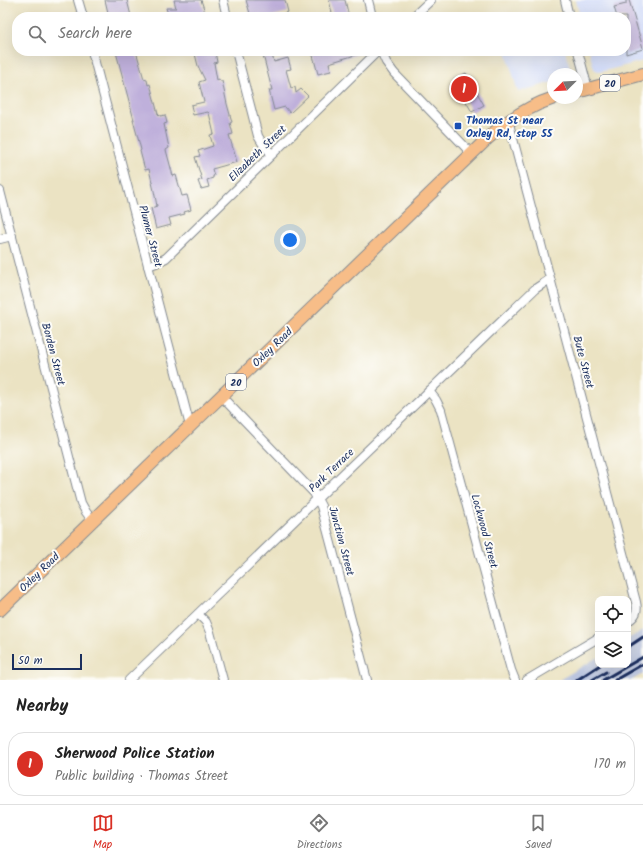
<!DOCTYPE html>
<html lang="en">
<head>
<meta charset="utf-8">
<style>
  :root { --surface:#fff; --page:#f6f6f6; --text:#222; --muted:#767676; --line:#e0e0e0; --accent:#d93025 }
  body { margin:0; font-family:Kalam,sans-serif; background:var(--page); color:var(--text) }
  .controls { position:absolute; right:12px; bottom:12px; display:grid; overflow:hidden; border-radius:8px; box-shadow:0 4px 16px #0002 }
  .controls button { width:36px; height:36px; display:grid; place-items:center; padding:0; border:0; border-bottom:1px solid var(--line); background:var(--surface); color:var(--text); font:20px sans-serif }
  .compass { position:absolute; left:547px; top:68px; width:36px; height:36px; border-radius:50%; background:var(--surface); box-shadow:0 4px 16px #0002; rotate:246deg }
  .scale { position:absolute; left:12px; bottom:10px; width:70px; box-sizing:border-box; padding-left:4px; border:2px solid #1b2f5e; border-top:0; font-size:11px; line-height:14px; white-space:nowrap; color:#1b2f5e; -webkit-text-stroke:3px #fdfcf7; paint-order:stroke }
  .you { position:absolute; left:290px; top:240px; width:14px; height:14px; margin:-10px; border:3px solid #fff; border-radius:50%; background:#1a73e8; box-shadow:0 0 0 6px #1a73e833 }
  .badge { display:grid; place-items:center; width:26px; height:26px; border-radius:50%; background:var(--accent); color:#fff; font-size:13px; font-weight:700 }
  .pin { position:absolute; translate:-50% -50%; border:2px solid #fff; box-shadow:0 1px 4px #0006 }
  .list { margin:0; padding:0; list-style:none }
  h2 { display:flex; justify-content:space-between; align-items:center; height:52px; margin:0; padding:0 16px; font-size:17px }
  h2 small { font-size:13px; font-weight:400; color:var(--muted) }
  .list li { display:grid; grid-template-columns:26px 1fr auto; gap:12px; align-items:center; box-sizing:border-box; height:64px; margin:0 8px 8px; padding:0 8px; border:1px solid var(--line); border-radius:16px }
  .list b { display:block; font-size:15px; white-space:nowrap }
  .list p { margin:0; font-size:13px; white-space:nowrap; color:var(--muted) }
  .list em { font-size:13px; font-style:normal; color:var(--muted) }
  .icon { flex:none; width:22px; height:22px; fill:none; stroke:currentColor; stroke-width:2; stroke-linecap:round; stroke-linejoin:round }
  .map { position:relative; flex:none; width:643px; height:680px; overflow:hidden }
  .search { position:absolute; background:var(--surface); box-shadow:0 4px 16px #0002; left:12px; right:12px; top:12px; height:44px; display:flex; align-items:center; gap:10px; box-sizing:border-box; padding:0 14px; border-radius:16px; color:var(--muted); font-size:15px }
  .sheet { height:124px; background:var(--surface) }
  nav { display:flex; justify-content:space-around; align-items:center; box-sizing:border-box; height:56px; border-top:1px solid var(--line); background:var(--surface); font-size:11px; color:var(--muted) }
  nav a { display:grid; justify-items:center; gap:2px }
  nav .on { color:var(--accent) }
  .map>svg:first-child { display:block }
  .built { fill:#d0daf9 }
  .industrial { fill:#bac4de }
  .building { fill:#bfb0db }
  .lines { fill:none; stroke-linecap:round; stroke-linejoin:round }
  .minor-casing { stroke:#838990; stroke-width:10 }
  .primary-casing { stroke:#838990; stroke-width:14 }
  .minor { stroke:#fff; stroke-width:8 }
  .primary { stroke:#f7bd88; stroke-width:12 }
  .rail { stroke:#1b2f5e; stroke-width:3 }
  .transit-dot { fill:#1a4fb4; stroke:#fdfcf7; stroke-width:1.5 }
  .labels { text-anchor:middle; stroke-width:4; stroke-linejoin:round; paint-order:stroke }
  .shield { fill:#fdfcf7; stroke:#5f6c8c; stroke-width:1 }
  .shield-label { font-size:10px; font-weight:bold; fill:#1b2f5e }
  .transit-label { font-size:11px; font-weight:bold; fill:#164399; stroke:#fdfcf7; text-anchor:start }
  .street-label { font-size:11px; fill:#1b2f5e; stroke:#fdfcf7 }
</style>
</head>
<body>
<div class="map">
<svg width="643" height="680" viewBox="0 0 643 680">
  <rect width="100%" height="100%" fill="#fdfcf7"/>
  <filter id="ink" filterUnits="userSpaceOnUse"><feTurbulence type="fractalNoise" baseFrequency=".025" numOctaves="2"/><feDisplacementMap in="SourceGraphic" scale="8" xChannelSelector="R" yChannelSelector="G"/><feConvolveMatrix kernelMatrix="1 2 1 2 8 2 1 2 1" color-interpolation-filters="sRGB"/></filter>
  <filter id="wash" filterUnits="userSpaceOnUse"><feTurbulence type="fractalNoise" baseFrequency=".012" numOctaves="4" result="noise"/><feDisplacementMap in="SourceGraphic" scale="16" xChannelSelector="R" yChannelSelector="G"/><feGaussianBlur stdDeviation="0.9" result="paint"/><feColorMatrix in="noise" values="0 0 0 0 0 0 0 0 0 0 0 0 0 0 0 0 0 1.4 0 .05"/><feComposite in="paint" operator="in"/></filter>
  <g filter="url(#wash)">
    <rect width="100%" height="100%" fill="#ebe3c3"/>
    <g class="built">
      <path d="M576,0H643V61L600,72L594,69L589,51H626V17H580Z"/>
      <path d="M506,51H565L570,68L567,74H553V82L518,92Z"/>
    </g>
    <path class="industrial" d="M643,630V674L632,680H559L598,657V665H628V639Z"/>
    <g id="blocks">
      <g class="building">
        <path d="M105,0H127L131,16L109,17Z"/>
        <path d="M174,0H201L205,12L197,14L198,17H169L166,8H176Z"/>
        <path d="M246,0H285L288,12L269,17H251Z"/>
        <path d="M329,0H345L349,17H333Z"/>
        <path d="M626,0H629L643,48V49L626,54V17H617L614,7L626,4Z"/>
        <path d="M122,51H136L144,79L147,80L148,85L150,84L158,114L160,116L165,115L167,123L164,124L169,148L166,150L173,176L176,175L182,196L187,195L191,210L184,212L185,214L169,218L171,225L156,229L151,208L157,206L154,191L149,169L145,170L140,151L141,150L139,142L133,120H134L116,52Z"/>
        <path d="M198,51H212V53L215,52L217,62L214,63L217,80L219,79L220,81H222L227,104L232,122L230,123L233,134L229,135L237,162L212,169L214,176H213V178L207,180L209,187L201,189L198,181L202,180L195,157L200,156L198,151L213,146L210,135L214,134L209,113L208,112L193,115L191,105L204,102L199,82L205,80L198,66L195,54L199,53Z"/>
        <path d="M262,51H271L274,62L288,58L291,69L286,70L291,88L295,87L296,93L301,89L308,96L290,113L285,107L274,110L269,90H272Z"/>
        <path d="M317,51H362V53L329,63L331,71L318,74L312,52Z"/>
        <path d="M466,73L484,105L472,112L461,93L457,95L451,85L456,82L454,79Z"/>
      </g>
    </g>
  </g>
  <g filter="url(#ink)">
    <use href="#blocks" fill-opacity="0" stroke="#838990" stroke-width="1"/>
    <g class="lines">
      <defs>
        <g id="minor">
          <path d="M78,0L83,17"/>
          <path d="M223,0L227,17"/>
          <path d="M368,0L372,17"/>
          <path d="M565,0L569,17"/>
          <path d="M413,17L431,0"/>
          <path d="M92,51L190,426"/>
          <path d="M236,51L258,136L264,146L272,154"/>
          <path d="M381,51L386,62L394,73L472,154"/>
          <path d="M578,51L588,89"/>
          <path d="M508,120L636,602C638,611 636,616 628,621"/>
          <path d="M0,191L81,503L86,512L92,520"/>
          <path d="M0,239L12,236"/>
          <path d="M148,266L156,263L166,258L378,51"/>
          <path d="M429,391L436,400L441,410L511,670L515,680"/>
          <path d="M221,396L314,493L321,506L367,680"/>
          <path d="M198,614L206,622L210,632L223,680"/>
          <path d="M129,680L535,289L550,279"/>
          <path d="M527,680L598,638"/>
        </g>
        <g id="primary">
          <path d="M577,92L643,74"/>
          <path d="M0,610L488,138C508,120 528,106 554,98"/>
        </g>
      </defs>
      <use href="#minor" class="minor-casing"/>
      <use href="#primary" class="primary-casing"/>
      <use href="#minor" class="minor"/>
      <use href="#primary" class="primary"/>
      <g class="rail">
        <path d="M628,647L643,637"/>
        <path d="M577,680L600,665"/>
        <path d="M592,680L606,672"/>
        <path d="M603,680L643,657"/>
        <path d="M615,680L643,664"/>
      </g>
    </g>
  </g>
  <rect class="transit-dot" x="454" y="122" width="8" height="8" rx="2"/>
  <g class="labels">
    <g class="shield">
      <rect x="600" y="75" width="20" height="16" rx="3"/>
      <rect x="226" y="374" width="20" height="16" rx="3"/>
    </g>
    <g class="shield-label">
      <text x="610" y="87">20</text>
      <text x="236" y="386">20</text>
    </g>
    <g class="transit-label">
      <text x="466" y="124">Thomas St near<tspan x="466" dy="13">Oxley Rd, stop 55</tspan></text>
    </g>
    <g class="street-label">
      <text transform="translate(257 153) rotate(-44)" y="4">Elizabeth Street</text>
      <text transform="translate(151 236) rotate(75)" y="4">Plumer Street</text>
      <text transform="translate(272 347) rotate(-44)" y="4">Oxley Road</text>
      <text transform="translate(54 354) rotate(75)" y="4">Borden Street</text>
      <text transform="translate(584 362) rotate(75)" y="4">Bute Street</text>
      <text transform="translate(331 470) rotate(-44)" y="4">Park Terrace</text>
      <text transform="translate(485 531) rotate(75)" y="4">Lockwood Street</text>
      <text transform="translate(342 541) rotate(75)" y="4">Junction Street</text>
      <text transform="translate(39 572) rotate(-44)" y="4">Oxley Road</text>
    </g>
  </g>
</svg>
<div class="controls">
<button><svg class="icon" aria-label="locate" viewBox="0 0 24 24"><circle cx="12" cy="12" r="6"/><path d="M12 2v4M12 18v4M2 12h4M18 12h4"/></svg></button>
<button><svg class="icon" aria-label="layers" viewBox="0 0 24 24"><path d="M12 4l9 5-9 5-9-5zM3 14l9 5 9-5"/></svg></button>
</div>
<svg class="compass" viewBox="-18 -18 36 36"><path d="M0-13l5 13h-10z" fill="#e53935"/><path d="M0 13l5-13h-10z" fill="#767676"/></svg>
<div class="scale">50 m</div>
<div class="you"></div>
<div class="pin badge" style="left:464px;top:89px">1</div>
<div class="search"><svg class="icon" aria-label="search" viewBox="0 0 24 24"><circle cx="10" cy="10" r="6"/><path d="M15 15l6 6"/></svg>Search here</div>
</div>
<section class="sheet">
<h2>Nearby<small></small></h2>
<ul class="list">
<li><span class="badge">1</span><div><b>Sherwood Police Station</b><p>Public building · Thomas Street</p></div><em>170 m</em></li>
</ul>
</section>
<nav>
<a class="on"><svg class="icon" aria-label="map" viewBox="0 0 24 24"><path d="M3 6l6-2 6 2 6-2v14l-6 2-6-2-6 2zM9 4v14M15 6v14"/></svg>Map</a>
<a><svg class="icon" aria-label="directions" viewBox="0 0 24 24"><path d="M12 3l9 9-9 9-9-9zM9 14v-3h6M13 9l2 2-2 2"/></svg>Directions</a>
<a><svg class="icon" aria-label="saved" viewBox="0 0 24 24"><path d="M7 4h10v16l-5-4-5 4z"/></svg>Saved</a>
</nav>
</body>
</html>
